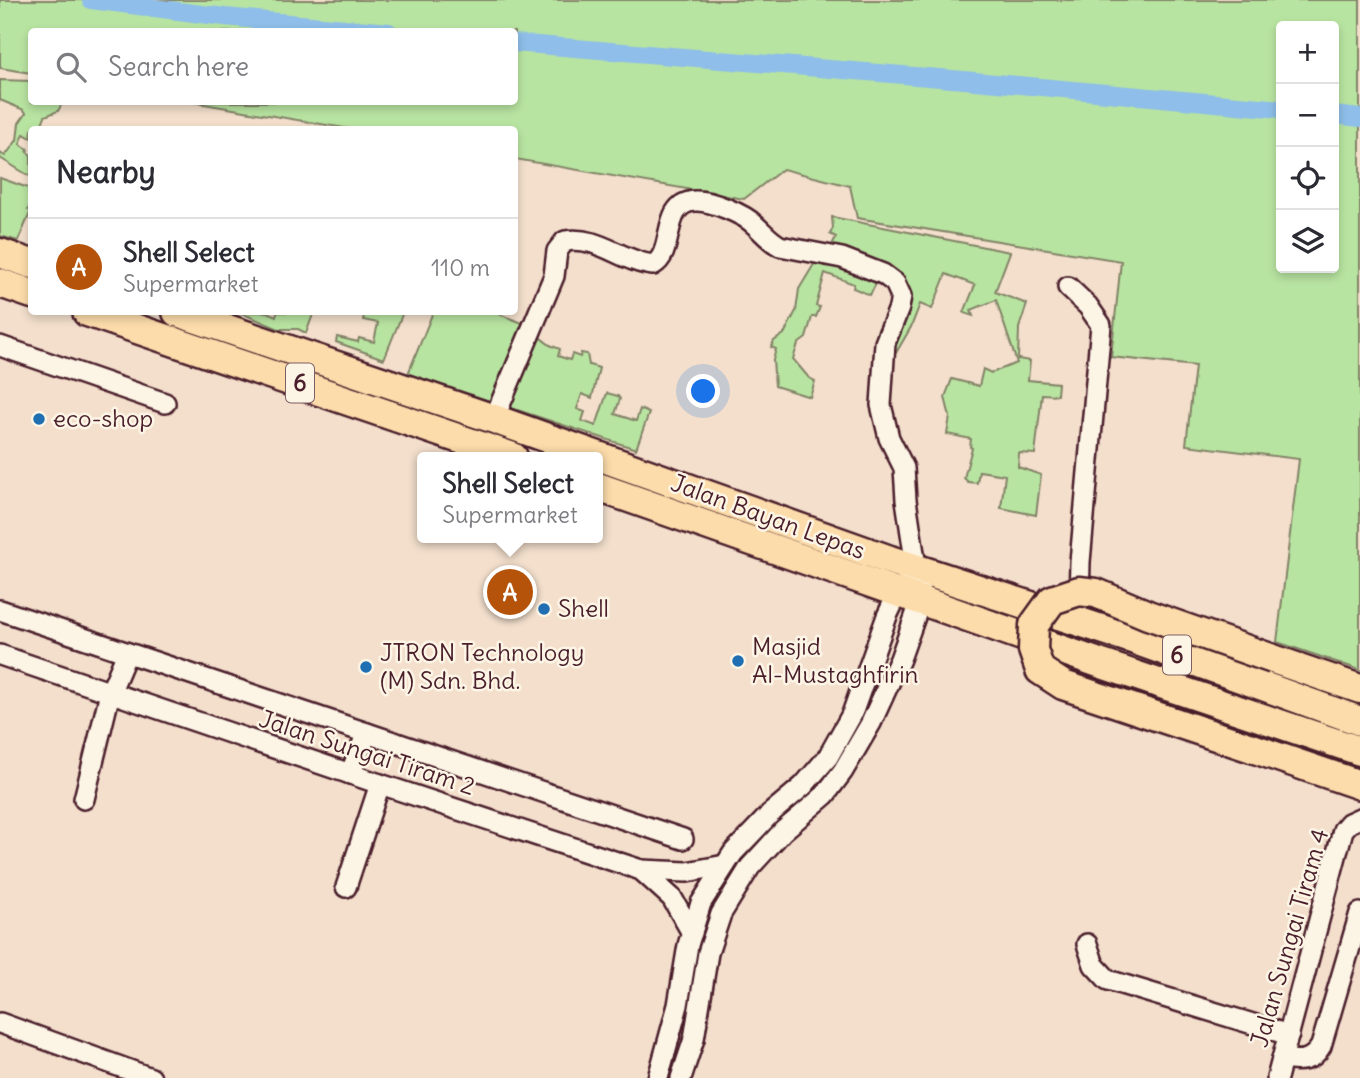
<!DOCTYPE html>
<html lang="en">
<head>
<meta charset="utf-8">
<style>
  :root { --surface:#fff; --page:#f7f7f7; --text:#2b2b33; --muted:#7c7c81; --line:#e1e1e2; --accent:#b45309 }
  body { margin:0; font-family:Delius,sans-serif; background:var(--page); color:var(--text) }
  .controls { position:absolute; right:21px; top:21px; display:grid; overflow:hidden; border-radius:7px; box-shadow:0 4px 10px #0003 }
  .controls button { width:63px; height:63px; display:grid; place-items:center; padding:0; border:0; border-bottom:2px solid var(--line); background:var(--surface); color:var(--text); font:35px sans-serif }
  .you { position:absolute; left:704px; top:392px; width:24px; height:24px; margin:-18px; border:5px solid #fff; border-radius:50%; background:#1a73e8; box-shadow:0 0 0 10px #1a73e833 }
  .badge { display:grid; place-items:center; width:46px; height:46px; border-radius:50%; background:var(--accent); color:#fff; font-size:23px; font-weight:700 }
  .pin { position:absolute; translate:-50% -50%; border:4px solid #fff; box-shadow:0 2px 7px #0006 }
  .popup { position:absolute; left:417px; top:452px; width:186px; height:91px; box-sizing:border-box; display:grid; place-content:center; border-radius:7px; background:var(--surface); filter:drop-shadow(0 2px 5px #0005); font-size:23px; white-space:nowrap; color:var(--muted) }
  .popup b { font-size:26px; color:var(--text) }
  .popup::after { content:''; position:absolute; left:50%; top:100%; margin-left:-14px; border:14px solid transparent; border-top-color:var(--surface) }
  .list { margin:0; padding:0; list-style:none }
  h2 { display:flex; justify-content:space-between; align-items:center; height:91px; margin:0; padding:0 28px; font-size:30px }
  h2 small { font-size:23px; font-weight:400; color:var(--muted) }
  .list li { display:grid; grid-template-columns:46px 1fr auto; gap:21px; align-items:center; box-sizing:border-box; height:98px; padding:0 28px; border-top:2px solid var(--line) }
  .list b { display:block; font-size:26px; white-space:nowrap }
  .list p { margin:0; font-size:23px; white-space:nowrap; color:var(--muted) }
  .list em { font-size:23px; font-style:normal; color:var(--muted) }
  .icon { flex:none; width:38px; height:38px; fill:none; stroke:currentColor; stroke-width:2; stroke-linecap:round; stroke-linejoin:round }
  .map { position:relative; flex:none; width:1360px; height:1078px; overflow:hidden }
  .search { position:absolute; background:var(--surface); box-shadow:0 4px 10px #0003; left:28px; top:28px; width:490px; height:77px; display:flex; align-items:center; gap:18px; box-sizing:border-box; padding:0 24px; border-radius:7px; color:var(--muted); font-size:26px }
  .panel { position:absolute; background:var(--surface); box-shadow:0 4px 10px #0003; left:28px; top:126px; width:490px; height:189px; border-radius:7px }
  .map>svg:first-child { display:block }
  .green { fill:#b8e4a1; stroke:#818266; stroke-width:2; fill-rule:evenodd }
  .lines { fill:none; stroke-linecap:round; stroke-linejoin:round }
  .canal { stroke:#8ebee9; stroke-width:18 }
  .minor-casing { stroke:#4a1f2b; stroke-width:24 }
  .highway-casing { stroke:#4a1f2b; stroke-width:33 }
  .minor { stroke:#fcf5e5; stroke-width:19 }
  .highway { stroke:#fcdcab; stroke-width:28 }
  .highway-bridge-casing { stroke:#4a1f2b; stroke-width:33; stroke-linecap:butt }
  .highway-bridge { stroke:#fcdcab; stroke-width:28 }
  .poi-dot { fill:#1f6fb2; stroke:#fcf5e5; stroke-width:2.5 }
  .labels { text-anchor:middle; stroke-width:5; stroke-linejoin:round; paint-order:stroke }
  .shield { fill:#fcf5e5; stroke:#7f5f63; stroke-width:2 }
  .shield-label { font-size:23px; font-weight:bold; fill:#4a1f2b }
  .poi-label { font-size:24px; fill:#4a1f2b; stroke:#fcf5e5; text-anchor:start }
  .street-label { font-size:24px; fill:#4a1f2b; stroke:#fcf5e5 }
</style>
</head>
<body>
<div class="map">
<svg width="1360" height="1078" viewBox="0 0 1360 1078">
  <rect width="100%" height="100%" fill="#f3dfcc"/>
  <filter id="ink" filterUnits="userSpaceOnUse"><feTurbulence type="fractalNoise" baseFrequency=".0143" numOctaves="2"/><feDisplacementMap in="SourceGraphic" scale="14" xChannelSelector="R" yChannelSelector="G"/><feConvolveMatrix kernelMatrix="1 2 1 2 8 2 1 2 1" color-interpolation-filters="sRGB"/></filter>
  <g filter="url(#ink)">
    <g class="green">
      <path d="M0,0H1360V670L1277,642L1299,459L1186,445L1195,366L1111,357L1121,261L857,218L850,186L783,169L744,199L515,159L514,130L350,129L192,102H514V32H32L31,73L0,68ZM1281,26H1334V268H1281Z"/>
      <path d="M0,80L31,81L32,102H63L58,111L45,116L40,129L32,130L31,138L24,134L20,144L28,149L27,152L31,155V177L0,158V153L5,156L17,140L19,123L26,113L24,110L0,100Z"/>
      <path d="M0,178L31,189V202L28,210L31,211L18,241L0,236Z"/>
      <path d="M832,217L1010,252L995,292L1027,304L1019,328L1018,359L1030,361L1028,380L1058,383L1057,395L1042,394L1035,454L1019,453L1018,467L1041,475L1036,515L1001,508L1005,475L979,471L977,483L968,482L964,478L972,448L970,447L971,439L947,434L950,417L945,397L952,379L979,386L983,369L991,373L1017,363L996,300L971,310L973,316L964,313L975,285L946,274L932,309L920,304L911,327L893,358L876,346L877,331L897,294L877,282L870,295L853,288L854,284L825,273L816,306L820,307L816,317H812L806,338L798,344L793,359L809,378L815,381L810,397L775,386L773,360L776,349L771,347L774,341L784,334L796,311L799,289L822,251L830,249L836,237L830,234L833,228Z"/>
      <path d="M239,312H267L276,316L278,312H314L306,333L298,329H279Z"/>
      <path d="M365,312H403L384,359L336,342L337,337L358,342L359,338L374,342L378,323L363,320Z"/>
      <path d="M433,312H502L501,315L520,322L550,345L560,349L558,356L570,360L572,354L580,357L581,353L587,354L589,365L599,368L592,398L582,394L577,409L585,412L582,421L596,426L607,393L618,396L620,399L615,414L636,421L640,409L649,413L636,449L408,374Z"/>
    </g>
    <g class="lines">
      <g class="canal">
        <path d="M91,0L225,17L389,32"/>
        <path d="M514,43L964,80L1281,109"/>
        <path d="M1334,115L1360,118"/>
      </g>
      <defs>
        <g id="minor">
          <path d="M1068,287L1088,306L1101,325L1080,562L1079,603"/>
          <path d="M0,346L165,403"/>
          <path d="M494,419L554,276L557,251L565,241C598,235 622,262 653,265C676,253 660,203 695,201C710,200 744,214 755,225C764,233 770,241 780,246L842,258L883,274L895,283L901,296L899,308L885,343L881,405L889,438L904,468L906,500L921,600L900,659L871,723L843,771L825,795L783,831L750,867L721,914L708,953L694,1039L681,1078"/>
          <path d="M0,610L683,839"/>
          <path d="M0,655L380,784L641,870L672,898L692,933"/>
          <path d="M350,774L367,733"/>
          <path d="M84,799L110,693L127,653"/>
          <path d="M641,870L687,872L725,865"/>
          <path d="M346,887L380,784"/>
          <path d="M1087,944L1094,965L1108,980L1289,1035"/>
          <path d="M0,1023L151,1078"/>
          <path d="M1282,1059C1300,1062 1312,1062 1321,1046L1360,913"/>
          <path d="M658,1078L678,1005L688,945L701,903L733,853L771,813L803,786L828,757L852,714L887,616L898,593L905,584"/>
          <path d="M1277,1078L1343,830L1349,823L1360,818"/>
        </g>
        <g id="highway">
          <path d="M0,253L32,264"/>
          <path d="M0,283L32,294"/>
          <path d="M87,312L513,457"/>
          <path d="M177,312L494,419L890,560L1135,640L1360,721"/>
          <path d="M598,487L1099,663L1360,751"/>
          <path d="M1273,659L1360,689"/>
          <path d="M1252,748L1360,785"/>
        </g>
      </defs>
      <use href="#minor" class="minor-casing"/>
      <use href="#highway" class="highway-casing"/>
      <use href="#minor" class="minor"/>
      <use href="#highway" class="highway"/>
      <defs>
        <path id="highway-bridge" d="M1252,748L1063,685L1040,670L1033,650L1034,625L1052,600L1079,591L1096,593L1148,615L1273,659"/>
      </defs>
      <use href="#highway-bridge" class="highway-bridge-casing"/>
      <use href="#highway-bridge" class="highway-bridge"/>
    </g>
  </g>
  <g class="poi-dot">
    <circle cx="39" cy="419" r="7"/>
    <circle cx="544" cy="609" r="7"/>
    <circle cx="738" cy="661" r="7"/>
    <circle cx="366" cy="667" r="7"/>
  </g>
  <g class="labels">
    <g class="shield">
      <rect x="286" y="363.5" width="28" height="39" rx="5"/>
      <rect x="1163" y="635.5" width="28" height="39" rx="5"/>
    </g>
    <g class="shield-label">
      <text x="300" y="391">6</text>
      <text x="1177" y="663">6</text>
    </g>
    <g class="poi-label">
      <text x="53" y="427">eco-shop</text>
      <text x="558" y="617">Shell</text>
      <text x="752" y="655">Masjid<tspan x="752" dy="28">Al-Mustaghfirin</tspan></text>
      <text x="380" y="661">JTRON Technology<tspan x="380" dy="28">(M) Sdn. Bhd.</tspan></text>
    </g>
    <g class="street-label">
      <text transform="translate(768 517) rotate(20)" y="8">Jalan Bayan Lepas</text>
      <text transform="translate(367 753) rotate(18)" y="8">Jalan Sungai Tiram 2</text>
      <text transform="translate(1290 938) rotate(-74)" y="8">Jalan Sungai Tiram 4</text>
    </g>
  </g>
</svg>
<div class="controls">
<button>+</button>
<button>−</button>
<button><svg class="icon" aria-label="locate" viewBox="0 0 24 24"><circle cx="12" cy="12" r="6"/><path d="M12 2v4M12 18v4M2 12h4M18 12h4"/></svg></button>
<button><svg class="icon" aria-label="layers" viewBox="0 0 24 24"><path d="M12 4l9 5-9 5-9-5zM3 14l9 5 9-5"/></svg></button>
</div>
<div class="you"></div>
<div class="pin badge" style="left:510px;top:592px">A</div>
<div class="popup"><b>Shell Select</b>Supermarket</div>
<div class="search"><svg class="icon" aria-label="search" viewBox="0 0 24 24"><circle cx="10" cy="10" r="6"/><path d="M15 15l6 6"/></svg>Search here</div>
<section class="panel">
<h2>Nearby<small></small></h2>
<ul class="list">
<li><span class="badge">A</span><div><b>Shell Select</b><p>Supermarket</p></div><em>110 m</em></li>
</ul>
</section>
</div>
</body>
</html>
